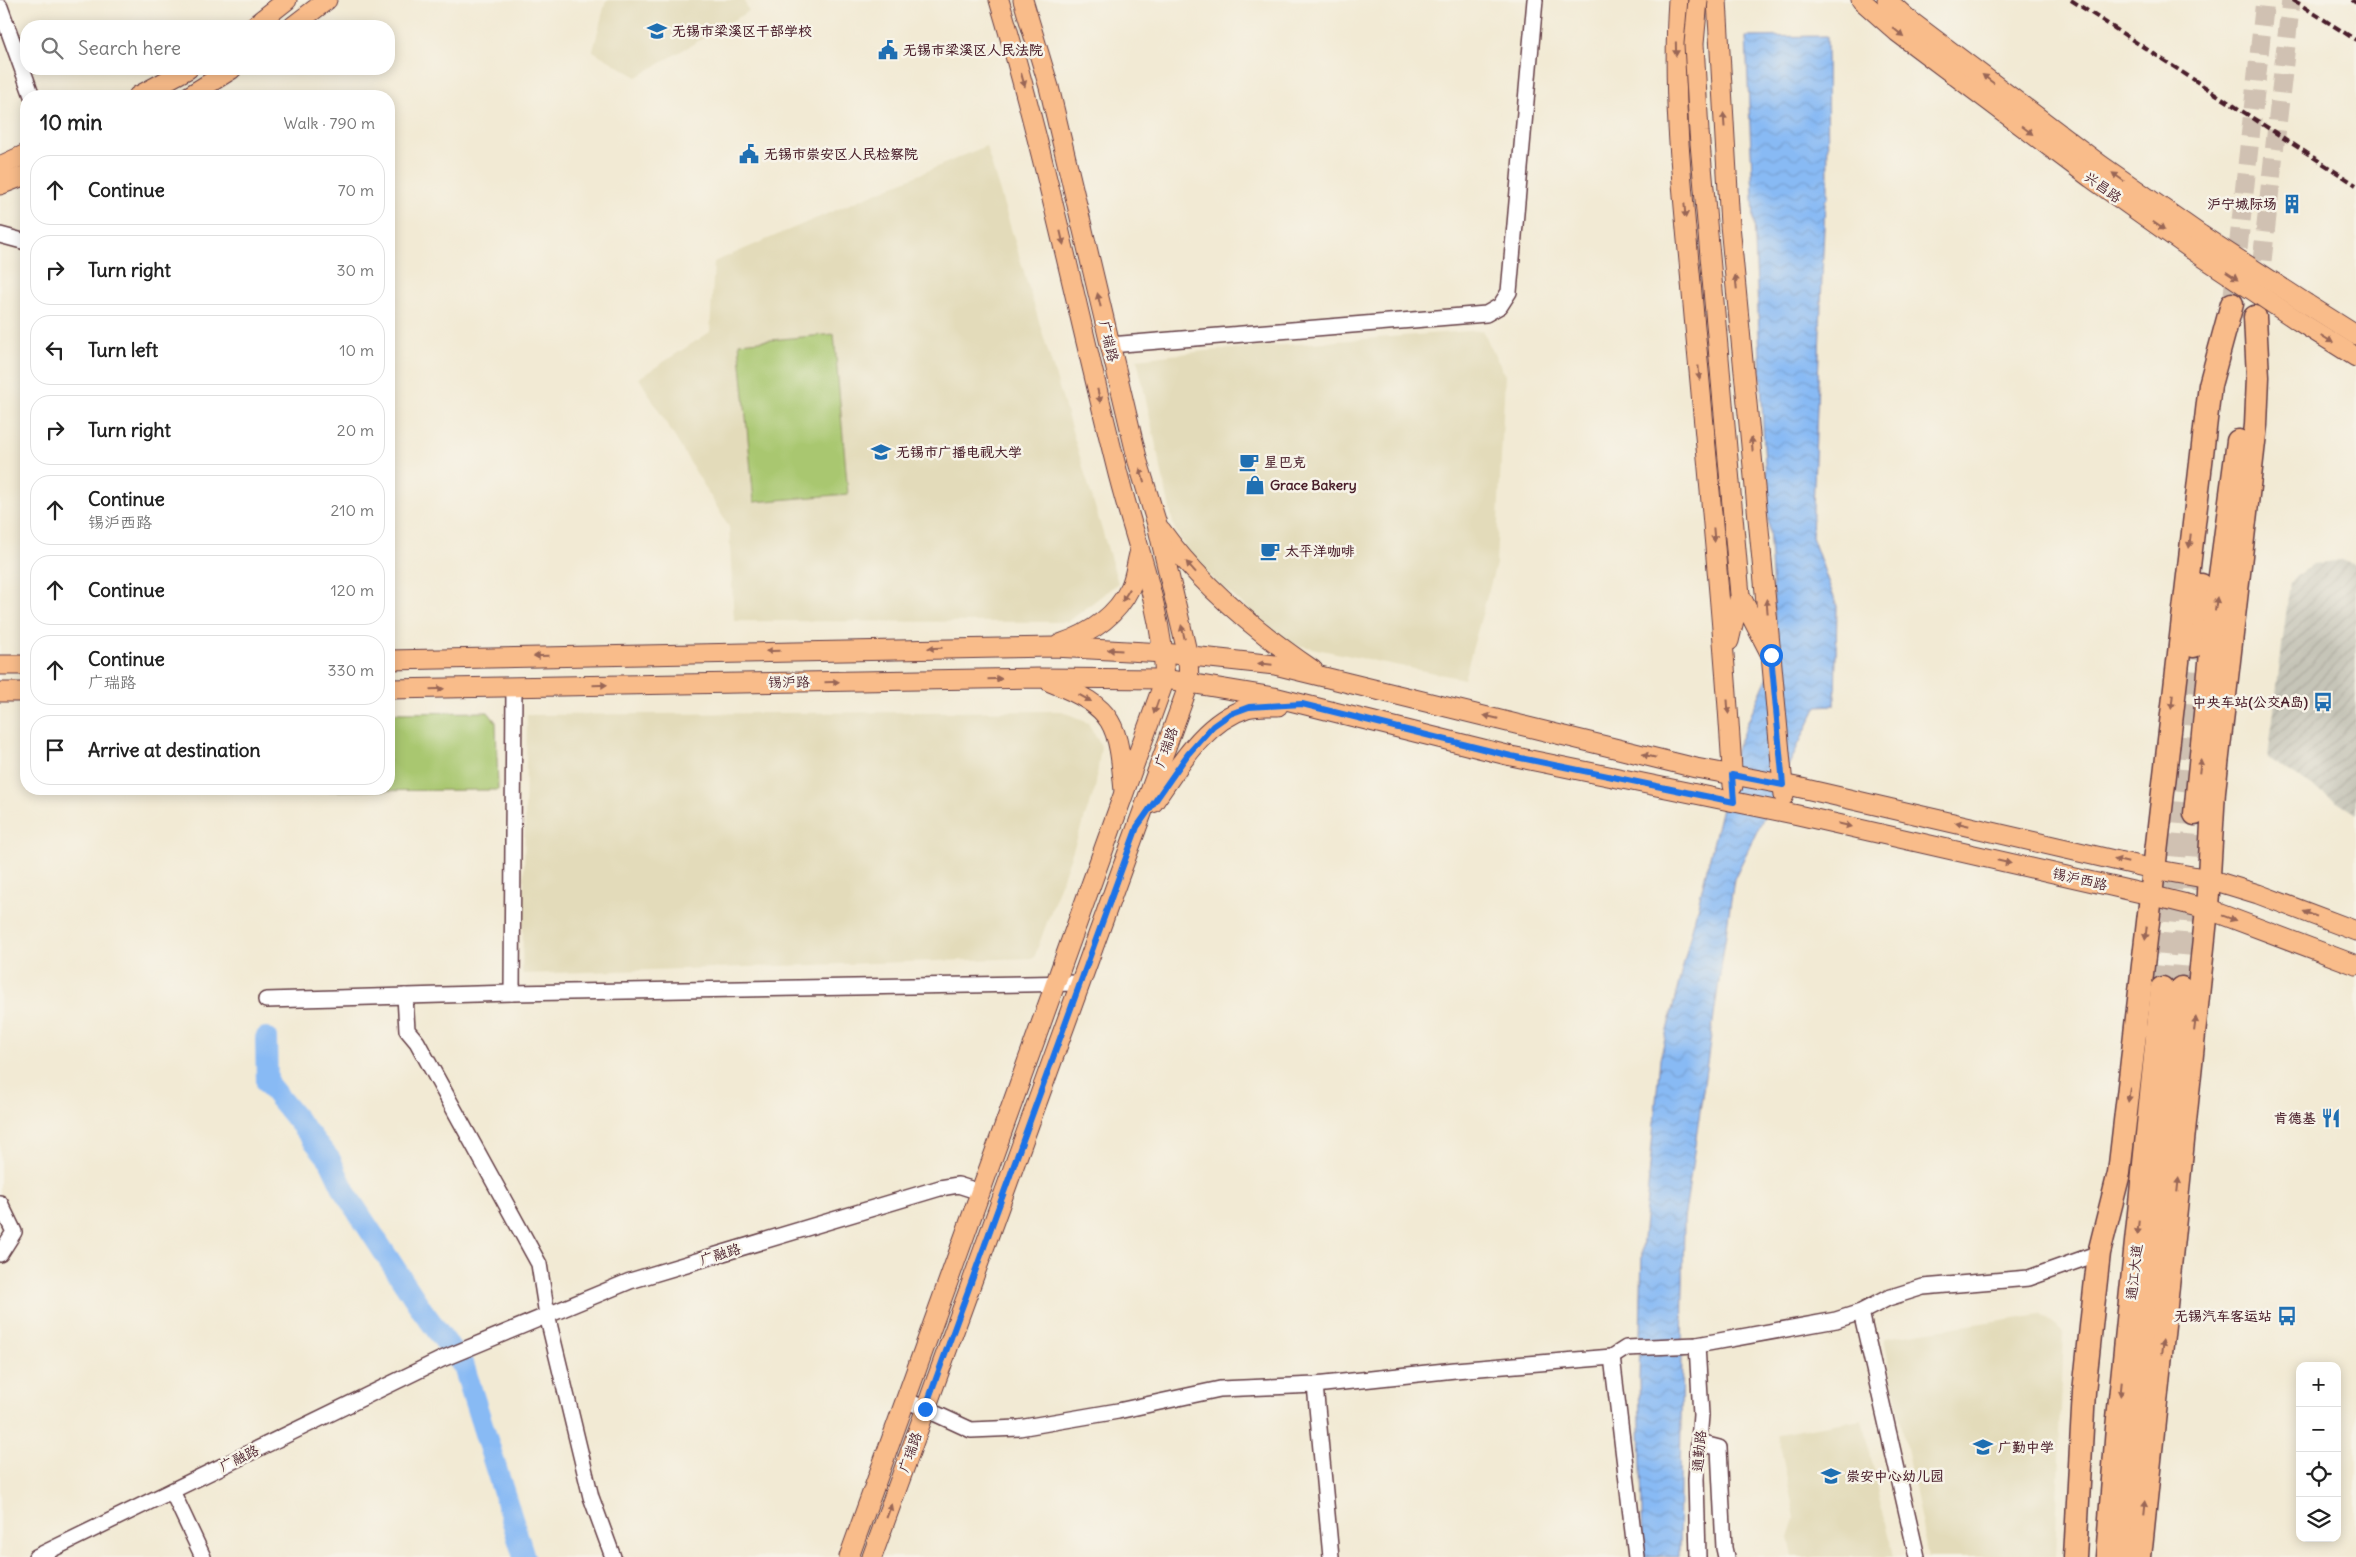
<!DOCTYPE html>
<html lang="en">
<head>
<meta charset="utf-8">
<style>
  :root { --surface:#fff; --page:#f6f6f6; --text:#222; --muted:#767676; --line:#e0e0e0 }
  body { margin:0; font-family:Delius,"LXGW WenKai TC",sans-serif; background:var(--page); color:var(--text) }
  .controls { position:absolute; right:15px; bottom:15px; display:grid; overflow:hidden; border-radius:10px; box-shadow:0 2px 12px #0003 }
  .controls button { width:45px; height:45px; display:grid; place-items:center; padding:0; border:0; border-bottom:1px solid var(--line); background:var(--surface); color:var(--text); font:25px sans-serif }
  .stop { position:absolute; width:15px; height:15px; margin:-11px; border:4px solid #1a73e8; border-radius:50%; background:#fff }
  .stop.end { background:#1a73e8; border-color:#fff; box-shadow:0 1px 5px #0008 }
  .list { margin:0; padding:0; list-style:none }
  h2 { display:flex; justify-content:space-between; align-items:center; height:65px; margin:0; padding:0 20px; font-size:21px }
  h2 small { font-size:16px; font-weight:400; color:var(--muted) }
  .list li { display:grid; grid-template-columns:32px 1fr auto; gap:15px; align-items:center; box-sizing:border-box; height:70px; margin:0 10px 10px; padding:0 10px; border:1px solid var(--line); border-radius:20px }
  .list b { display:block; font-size:19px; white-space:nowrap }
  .list p { margin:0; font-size:16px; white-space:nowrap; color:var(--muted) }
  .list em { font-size:16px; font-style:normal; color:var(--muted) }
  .icon { flex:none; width:28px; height:28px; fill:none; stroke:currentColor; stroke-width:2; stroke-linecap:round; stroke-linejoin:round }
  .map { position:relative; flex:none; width:2356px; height:1557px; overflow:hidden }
  .search { position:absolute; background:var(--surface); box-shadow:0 2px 12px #0003; left:20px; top:20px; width:375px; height:55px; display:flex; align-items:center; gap:12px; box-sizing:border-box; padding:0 18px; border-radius:20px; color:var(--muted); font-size:19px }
  .panel { position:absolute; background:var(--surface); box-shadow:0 2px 12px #0003; left:20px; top:90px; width:375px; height:705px; border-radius:20px }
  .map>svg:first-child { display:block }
  .built { fill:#e3dbba }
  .industrial { fill:url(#industrial-furrows) }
  .green { fill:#a9c76f; stroke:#7a734d }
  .water { fill:url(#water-waves); stroke:#696c90 }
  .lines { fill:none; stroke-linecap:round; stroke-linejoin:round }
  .river { stroke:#88baf4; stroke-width:22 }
  .major-tunnel { stroke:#d0c1b2; stroke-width:19; stroke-dasharray:19 9; stroke-linecap:butt }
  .highway-tunnel { stroke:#d0c1b2; stroke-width:22; stroke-dasharray:22 11; stroke-linecap:butt }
  .minor-casing { stroke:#633d44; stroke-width:18 }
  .major-casing { stroke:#633d44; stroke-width:21 }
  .highway-casing { stroke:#633d44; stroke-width:25 }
  .minor { stroke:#fff; stroke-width:15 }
  .major { stroke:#f9bc8a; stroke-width:19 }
  .highway { stroke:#f9bc8a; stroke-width:22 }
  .rail { stroke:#4a1f2b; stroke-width:4; stroke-dasharray:8 4; stroke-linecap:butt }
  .major-bridge-casing { stroke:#633d44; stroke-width:21; stroke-linecap:butt }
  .major-bridge { stroke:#f9bc8a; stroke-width:19 }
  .oneway { fill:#996656 }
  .route { stroke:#1a73e8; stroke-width:6 }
  .labels { text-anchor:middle; stroke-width:5; stroke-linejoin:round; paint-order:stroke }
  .poi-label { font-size:14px; font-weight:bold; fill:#4a1f2b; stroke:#f7f3e8; text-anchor:start }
  .street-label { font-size:14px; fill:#4a1f2b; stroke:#f7f3e8 }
</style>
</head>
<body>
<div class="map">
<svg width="2356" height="1557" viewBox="0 0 2356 1557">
  <defs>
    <pattern id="industrial-furrows" width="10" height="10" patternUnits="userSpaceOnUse" patternTransform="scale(1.25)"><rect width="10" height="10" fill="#c6c5b8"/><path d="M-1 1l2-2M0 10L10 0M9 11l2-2" fill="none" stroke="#aca99e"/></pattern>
    <pattern id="water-waves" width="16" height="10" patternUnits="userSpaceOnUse" patternTransform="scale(1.25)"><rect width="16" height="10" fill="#88baf4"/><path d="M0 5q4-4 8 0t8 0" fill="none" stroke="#779fd1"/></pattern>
  </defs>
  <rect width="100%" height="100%" fill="#f7f3e8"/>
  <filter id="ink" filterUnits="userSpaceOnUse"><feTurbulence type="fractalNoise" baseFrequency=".02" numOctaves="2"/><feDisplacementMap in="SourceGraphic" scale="10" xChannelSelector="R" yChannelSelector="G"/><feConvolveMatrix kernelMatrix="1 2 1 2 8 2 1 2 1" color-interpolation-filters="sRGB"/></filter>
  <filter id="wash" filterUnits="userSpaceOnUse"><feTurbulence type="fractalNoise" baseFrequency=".0096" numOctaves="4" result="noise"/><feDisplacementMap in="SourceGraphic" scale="20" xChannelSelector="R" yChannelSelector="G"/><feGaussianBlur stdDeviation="1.12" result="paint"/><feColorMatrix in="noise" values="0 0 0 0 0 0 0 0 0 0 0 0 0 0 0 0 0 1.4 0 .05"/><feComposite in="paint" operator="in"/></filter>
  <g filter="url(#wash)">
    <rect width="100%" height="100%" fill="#f2ead4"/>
    <g class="built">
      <path d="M606,0H743L749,11L637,77L593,51Z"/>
      <path d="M986,146L1118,583L1068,622L734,621L729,527L639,378L710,332L714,262Z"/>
      <path d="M1482,330L1505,375L1496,564L1464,679L1287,643L1193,561L1174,528L1137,359L1205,351Z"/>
      <path d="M1062,711L1088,723L1101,746L1095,789L1034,958L522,974L527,715Z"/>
      <path d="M2040,1314L2064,1332L2055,1557H1928L1884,1338Z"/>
      <path d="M1862,1419L1894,1557H1793L1789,1536L1795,1518L1778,1434Z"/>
    </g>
    <path class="industrial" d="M2341,560L2356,565V814L2268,758L2290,582L2313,564Z"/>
    <g class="green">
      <path d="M834,334L848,494L754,502L739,343Z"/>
      <path d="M488,712L496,722L498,790L323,791L322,789H389V713Z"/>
    </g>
    <path class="water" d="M1827,36L1828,197L1825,201L1812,537L1837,606L1835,705L1817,706L1734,879L1684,1220L1679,1557H1643L1639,1380L1642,1250L1660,1059L1737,747L1777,655L1764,447L1746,37Z"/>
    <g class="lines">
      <path class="river" d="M266,1038L267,1083L330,1160L346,1194L422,1310L464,1367L524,1557"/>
    </g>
  </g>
  <g filter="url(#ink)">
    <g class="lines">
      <g class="major-tunnel">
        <path d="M2259,288L2291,0"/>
        <path d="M2232,304L2265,0"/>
      </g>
      <g class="highway-tunnel">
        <path d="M2162,988L2194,646"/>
        <path d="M2181,988L2195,814"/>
      </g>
      <defs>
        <g id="minor">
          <path d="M0,7L32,96"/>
          <path d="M0,235L26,242"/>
          <path d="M1110,345L1486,314L1500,306L1509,292L1535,0"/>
          <path d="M512,993L514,687"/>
          <path d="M405,996L407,1030L417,1042L539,1264L547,1315L591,1497L613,1557"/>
          <path d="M266,1000L512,993L1079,983"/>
          <path d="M0,1203L14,1232L0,1254"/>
          <path d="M1861,1312L1917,1557"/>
          <path d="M1697,1345L1701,1415L1696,1479L1698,1557"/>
          <path d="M1612,1357L1636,1557"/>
          <path d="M1315,1385L1331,1557"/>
          <path d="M906,1400L971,1430L1019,1428L1118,1411L1220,1389L1315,1385L1455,1370L1612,1357L1626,1348L1697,1345L1836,1320L1861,1312L1888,1298L1923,1287L2029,1278L2099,1253"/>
          <path d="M1700,1443L1719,1448L1724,1548L1726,1557"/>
          <path d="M172,1491L203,1557"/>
          <path d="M36,1557L442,1359L630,1281L940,1188L958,1185L980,1192"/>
        </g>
        <g id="major">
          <path d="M1678,0C1671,105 1685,211 1694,316C1708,472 1724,629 1733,786"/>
          <path d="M1717,0L1730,225L1771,655"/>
          <path d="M1861,0L1897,32L2091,178L2191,249"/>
          <path d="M1887,0L1908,19L2101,165L2201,235"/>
          <path d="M254,26L287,0"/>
          <path d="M293,26L327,0"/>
          <path d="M138,96L188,69"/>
          <path d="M189,96L232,69"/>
          <path d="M0,166L26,154"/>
          <path d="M0,185L26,175"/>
          <path d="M2307,304L2356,335"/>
          <path d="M2297,320L2356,357"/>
          <path d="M1161,530C1201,586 1256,631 1313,670"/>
          <path d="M1729,641L1740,595L1771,655L1784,796"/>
          <path d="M1060,644C1089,634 1116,617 1130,588C1135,578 1136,565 1139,554"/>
          <path d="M389,660L1054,647L1164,653L1275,665L1696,768L1797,787L2153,869L2209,879L2258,894L2356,931"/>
          <path d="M0,665H26"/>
          <path d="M1050,682C1116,708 1118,724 1124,791"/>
          <path d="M389,689L1040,678L1165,679L1274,697L1511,756L1798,815L2150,895L2207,909L2356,965"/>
          <path d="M0,692H26"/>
          <path d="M1153,803C1178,768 1203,722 1247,708C1256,705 1268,706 1278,706"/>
          <path d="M849,1557L1165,679C1162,606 1133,536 1116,466C1077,311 1045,154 999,0"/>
          <path d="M872,1557L1189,684L1188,656L1157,524L1138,462L1049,87L1023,0"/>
        </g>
        <g id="highway">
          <path d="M2194,646L2201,585"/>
          <path d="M2195,814L2215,613L2238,441"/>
          <path d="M2075,1557L2084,1392L2095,1289L2099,1253L2119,1173L2210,385L2232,304"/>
          <path d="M2107,1557L2117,1428L2162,988"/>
          <path d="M2123,1557L2147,1302L2181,988"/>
          <path d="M2140,1557L2207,909L2214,791L2256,425L2258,377L2255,317"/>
        </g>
      </defs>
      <use href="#minor" class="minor-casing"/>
      <use href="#major" class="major-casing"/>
      <use href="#highway" class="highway-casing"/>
      <use href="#minor" class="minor"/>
      <use href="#major" class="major"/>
      <use href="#highway" class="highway"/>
      <g class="rail">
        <path d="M2071,0L2356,185"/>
        <path d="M2293,0L2356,40"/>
        <path d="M2352,0L2356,3"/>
      </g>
      <defs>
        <g id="major-bridge">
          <path d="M1698,0L1694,44L1699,132L1740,595"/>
          <path d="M2201,235L2307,304"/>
          <path d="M2191,249L2297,320"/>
        </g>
      </defs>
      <use href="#major-bridge" class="major-bridge-casing"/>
      <use href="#major-bridge" class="major-bridge"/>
    </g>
    <defs><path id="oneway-solid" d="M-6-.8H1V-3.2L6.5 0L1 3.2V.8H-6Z" transform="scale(1.25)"/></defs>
    <g class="oneway">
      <use href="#oneway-solid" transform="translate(1898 32) rotate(39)"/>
      <use href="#oneway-solid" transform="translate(1676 49) rotate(89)"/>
      <use href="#oneway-solid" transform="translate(1988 79) rotate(-143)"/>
      <use href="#oneway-solid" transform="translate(1023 80) rotate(74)"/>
      <use href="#oneway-solid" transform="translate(1724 120) rotate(-94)"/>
      <use href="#oneway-solid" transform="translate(2027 130) rotate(37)"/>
      <use href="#oneway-solid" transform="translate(2118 177) rotate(-145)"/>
      <use href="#oneway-solid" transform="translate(1685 211) rotate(85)"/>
      <use href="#oneway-solid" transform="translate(2159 226) rotate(35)"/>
      <use href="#oneway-solid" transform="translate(1062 238) rotate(77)"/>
      <use href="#oneway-solid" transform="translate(2232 276) rotate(34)"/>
      <use href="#oneway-solid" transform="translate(1736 282) rotate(-96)"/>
      <use href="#oneway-solid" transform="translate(1099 300) rotate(-103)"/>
      <use href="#oneway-solid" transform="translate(2327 339) rotate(32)"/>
      <use href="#oneway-solid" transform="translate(1699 373) rotate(85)"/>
      <use href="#oneway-solid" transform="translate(1099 396) rotate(77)"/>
      <use href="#oneway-solid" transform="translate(1752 444) rotate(-95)"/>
      <use href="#oneway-solid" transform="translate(1142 475) rotate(-107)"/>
      <use href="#oneway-solid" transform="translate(1714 535) rotate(85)"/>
      <use href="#oneway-solid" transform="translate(2190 541) rotate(97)"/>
      <use href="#oneway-solid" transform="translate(1191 567) rotate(-132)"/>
      <use href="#oneway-solid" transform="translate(1126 595) rotate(122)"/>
      <use href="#oneway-solid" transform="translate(2216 604) rotate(-82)"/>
      <use href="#oneway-solid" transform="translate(1767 606) rotate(-95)"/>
      <use href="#oneway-solid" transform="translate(1183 632) rotate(-104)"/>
      <use href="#oneway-solid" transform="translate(935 648) rotate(179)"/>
      <use href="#oneway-solid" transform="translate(1115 650) rotate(-177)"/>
      <use href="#oneway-solid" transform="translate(773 651) rotate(179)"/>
      <use href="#oneway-solid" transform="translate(541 656) rotate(179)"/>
      <use href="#oneway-solid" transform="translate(1265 664) rotate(-174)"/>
      <use href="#oneway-solid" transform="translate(995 679) rotate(-1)"/>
      <use href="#oneway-solid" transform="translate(832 682) rotate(-1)"/>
      <use href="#oneway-solid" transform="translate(600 685) rotate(-1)"/>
      <use href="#oneway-solid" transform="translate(437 689) rotate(-1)"/>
      <use href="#oneway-solid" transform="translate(1085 698) rotate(29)"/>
      <use href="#oneway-solid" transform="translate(2172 702) rotate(96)"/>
      <use href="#oneway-solid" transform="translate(1156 707) rotate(109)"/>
      <use href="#oneway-solid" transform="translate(1728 707) rotate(86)"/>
      <use href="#oneway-solid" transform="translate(1491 717) rotate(-167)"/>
      <use href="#oneway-solid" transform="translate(1649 756) rotate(-166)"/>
      <use href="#oneway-solid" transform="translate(2200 766) rotate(-84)"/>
      <use href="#oneway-solid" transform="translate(1962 824) rotate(-167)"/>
      <use href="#oneway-solid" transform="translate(1845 825) rotate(13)"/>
      <use href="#oneway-solid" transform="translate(2121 861) rotate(-167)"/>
      <use href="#oneway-solid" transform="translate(2004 862) rotate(13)"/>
      <use href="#oneway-solid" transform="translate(2310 914) rotate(-159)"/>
      <use href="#oneway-solid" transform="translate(2229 918) rotate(20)"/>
      <use href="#oneway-solid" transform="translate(2146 933) rotate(96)"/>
      <use href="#oneway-solid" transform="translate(2195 1024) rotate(-83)"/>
      <use href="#oneway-solid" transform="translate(2129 1095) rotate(97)"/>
      <use href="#oneway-solid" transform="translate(2178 1185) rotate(-84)"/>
      <use href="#oneway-solid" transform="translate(2138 1228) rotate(96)"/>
      <use href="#oneway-solid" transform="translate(2162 1347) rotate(-84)"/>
      <use href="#oneway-solid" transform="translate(2121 1389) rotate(96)"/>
      <use href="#oneway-solid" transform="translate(2145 1508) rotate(-84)"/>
      <use href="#oneway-solid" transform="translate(889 1511) rotate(-70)"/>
    </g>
  </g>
  <g class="lines" filter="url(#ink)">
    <path class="route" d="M925,1409L1137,827L1188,754L1213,726L1230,714L1249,707L1302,704L1511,756L1734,802L1732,775L1783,785L1771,655"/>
  </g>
  <defs>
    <symbol id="school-bare" viewBox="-9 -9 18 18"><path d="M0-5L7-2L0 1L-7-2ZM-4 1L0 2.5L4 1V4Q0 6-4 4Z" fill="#1f6fb2" stroke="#f7f3e8" stroke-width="2.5" paint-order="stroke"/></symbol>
    <symbol id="civic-bare" viewBox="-9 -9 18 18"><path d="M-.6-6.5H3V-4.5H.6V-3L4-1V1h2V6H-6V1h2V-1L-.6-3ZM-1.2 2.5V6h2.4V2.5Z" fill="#1f6fb2" stroke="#f7f3e8" stroke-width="2.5" paint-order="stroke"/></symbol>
    <symbol id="building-bare" viewBox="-9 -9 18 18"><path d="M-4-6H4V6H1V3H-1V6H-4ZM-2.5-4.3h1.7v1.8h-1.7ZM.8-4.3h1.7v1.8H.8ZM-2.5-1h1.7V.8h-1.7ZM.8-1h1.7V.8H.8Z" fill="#1f6fb2" stroke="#f7f3e8" stroke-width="2.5" paint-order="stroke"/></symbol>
    <symbol id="cafe-bare" viewBox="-9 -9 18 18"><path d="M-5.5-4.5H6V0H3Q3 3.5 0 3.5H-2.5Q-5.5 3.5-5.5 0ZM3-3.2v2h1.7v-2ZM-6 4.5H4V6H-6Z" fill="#1f6fb2" stroke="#f7f3e8" stroke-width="2.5" paint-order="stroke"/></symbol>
    <symbol id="shop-bare" viewBox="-9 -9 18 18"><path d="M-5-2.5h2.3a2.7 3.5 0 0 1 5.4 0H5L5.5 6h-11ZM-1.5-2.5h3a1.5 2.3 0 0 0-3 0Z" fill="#1f6fb2" stroke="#f7f3e8" stroke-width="2.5" paint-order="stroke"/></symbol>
    <symbol id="bus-bare" viewBox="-9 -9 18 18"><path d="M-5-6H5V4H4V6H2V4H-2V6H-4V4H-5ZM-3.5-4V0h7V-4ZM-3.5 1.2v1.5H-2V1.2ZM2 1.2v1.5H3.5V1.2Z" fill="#1f6fb2" stroke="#f7f3e8" stroke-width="2.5" paint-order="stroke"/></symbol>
    <symbol id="restaurant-bare" viewBox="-9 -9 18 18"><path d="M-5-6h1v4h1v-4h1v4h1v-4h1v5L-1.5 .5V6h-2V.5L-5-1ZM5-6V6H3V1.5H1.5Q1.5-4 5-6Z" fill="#1f6fb2" stroke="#f7f3e8" stroke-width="2.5" paint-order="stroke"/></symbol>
  </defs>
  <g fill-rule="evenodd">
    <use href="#school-bare" x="643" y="17" width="28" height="28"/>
    <use href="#civic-bare" x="874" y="36" width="28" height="28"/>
    <use href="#civic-bare" x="735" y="140" width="28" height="28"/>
    <use href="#building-bare" x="2278" y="190" width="28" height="28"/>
    <use href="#school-bare" x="867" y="438" width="28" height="28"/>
    <use href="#cafe-bare" x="1235" y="448" width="28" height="28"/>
    <use href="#shop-bare" x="1241" y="471" width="28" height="28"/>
    <use href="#cafe-bare" x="1256" y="537" width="28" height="28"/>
    <use href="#bus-bare" x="2309" y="688" width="28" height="28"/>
    <use href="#restaurant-bare" x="2317" y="1104" width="28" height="28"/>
    <use href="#bus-bare" x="2273" y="1302" width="28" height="28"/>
    <use href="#school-bare" x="1969" y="1433" width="28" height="28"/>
    <use href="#school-bare" x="1817" y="1462" width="28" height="28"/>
  </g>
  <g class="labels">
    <g class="poi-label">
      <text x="672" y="36">无锡市梁溪区干部学校</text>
      <text x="903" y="55">无锡市梁溪区人民法院</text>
      <text x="764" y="159">无锡市崇安区人民检察院</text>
      <text x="2277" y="209" text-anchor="end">沪宁城际场</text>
      <text x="896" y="457">无锡市广播电视大学</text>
      <text x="1264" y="467">星巴克</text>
      <text x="1270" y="490">Grace Bakery</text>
      <text x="1285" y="556">太平洋咖啡</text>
      <text x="2308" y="707" text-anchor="end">中央车站(公交A岛)</text>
      <text x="2316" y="1123" text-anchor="end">肯德基</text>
      <text x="2272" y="1321" text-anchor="end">无锡汽车客运站</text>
      <text x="1998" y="1452">广勤中学</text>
      <text x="1846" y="1481">崇安中心幼儿园</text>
    </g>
    <g class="street-label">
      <text transform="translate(2103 187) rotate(36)" y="5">兴昌路</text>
      <text transform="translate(1109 341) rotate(77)" y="5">广瑞路</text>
      <text transform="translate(789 682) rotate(-1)" y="5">锡沪路</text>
      <text transform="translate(1166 747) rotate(-70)" y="5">广瑞路</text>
      <text transform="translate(2080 879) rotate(13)" y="5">锡沪西路</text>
      <text transform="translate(720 1254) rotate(-17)" y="5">广融路</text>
      <text transform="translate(2134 1272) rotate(-84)" y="5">通江大道</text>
      <text transform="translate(1699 1451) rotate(-85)" y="5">通勤路</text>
      <text transform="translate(910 1452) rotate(-70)" y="5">广瑞路</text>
      <text transform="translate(239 1458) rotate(-26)" y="5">广融路</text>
    </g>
  </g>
</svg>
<div class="controls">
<button>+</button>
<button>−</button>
<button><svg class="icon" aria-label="locate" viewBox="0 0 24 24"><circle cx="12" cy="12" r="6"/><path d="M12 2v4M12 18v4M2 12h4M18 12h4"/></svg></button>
<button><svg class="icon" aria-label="layers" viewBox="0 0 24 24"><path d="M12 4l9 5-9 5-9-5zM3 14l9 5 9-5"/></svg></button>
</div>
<div class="stop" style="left:1771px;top:655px"></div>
<div class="stop end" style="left:925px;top:1409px"></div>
<div class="search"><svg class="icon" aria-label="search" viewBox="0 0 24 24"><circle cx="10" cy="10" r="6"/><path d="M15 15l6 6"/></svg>Search here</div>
<section class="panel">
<h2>10 min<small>Walk · 790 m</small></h2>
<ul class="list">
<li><svg class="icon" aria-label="ahead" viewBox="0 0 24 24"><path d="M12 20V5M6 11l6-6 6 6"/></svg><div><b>Continue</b></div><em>70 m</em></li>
<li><svg class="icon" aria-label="right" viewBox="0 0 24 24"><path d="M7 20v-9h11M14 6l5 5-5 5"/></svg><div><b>Turn right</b></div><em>30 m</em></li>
<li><svg class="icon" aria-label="left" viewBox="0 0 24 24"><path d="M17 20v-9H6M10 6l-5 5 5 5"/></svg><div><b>Turn left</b></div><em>10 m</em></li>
<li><svg class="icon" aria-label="right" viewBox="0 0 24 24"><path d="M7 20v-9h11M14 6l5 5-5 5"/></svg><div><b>Turn right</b></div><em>20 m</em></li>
<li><svg class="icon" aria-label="ahead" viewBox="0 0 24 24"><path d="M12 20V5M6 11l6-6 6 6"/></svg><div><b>Continue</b><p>锡沪西路</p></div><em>210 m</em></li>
<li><svg class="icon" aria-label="ahead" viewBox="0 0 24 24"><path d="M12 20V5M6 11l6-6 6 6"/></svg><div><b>Continue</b></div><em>120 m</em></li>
<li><svg class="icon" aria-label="ahead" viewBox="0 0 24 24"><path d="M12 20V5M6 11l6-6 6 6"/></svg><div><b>Continue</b><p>广瑞路</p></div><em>330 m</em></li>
<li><svg class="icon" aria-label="arrive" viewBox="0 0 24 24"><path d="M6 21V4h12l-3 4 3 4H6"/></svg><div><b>Arrive at destination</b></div></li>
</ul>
</section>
</div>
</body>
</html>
